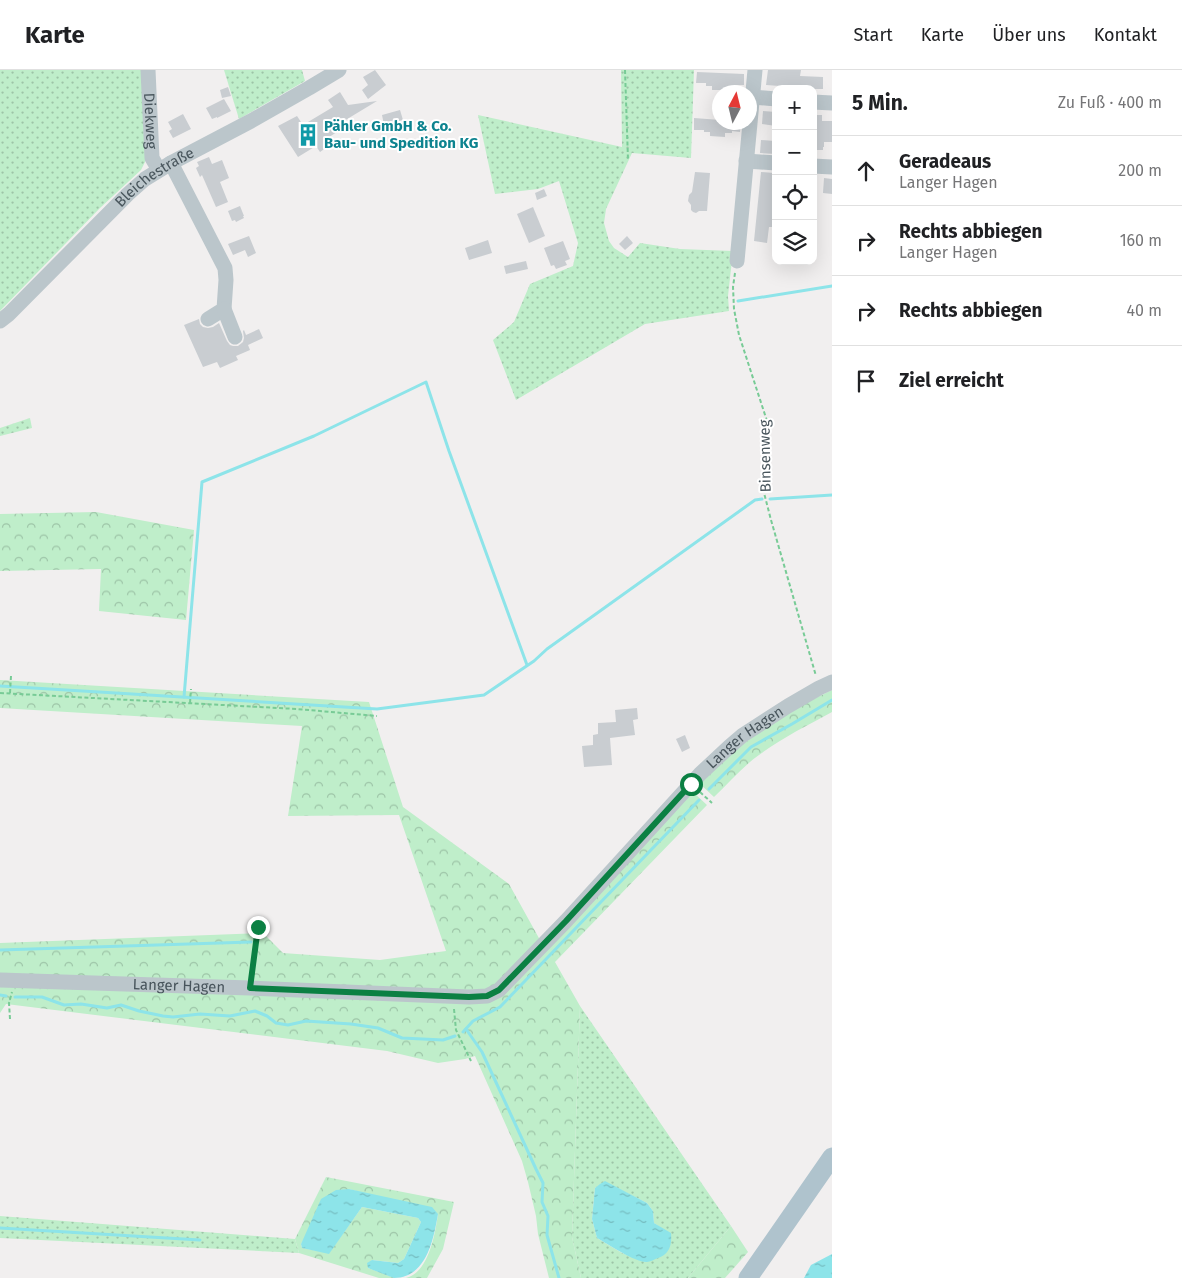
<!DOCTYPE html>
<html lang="de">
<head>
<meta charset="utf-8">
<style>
  :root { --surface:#fff; --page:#f6f6f6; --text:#202124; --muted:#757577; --line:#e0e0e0 }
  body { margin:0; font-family:"Fira Sans",sans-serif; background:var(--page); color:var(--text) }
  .controls { position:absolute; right:15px; top:15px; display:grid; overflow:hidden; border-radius:10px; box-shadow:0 5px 20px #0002 }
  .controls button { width:45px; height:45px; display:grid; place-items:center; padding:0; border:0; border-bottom:1px solid var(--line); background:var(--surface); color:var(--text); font:25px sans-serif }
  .compass { position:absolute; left:712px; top:15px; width:45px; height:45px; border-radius:50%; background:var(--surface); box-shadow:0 5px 20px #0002; rotate:7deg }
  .stop { position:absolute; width:15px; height:15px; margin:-11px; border:4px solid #0b8043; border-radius:50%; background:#fff }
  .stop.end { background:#0b8043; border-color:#fff; box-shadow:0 1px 5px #0008 }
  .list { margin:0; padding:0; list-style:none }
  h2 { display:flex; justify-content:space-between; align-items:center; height:65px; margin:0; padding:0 20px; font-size:21px }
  h2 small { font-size:16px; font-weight:400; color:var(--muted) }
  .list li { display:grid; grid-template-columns:32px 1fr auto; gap:15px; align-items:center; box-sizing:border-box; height:70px; padding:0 20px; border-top:1px solid var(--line) }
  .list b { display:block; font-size:19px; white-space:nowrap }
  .list p { margin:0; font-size:16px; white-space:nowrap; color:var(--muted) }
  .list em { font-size:16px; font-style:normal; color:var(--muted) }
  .icon { flex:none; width:28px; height:28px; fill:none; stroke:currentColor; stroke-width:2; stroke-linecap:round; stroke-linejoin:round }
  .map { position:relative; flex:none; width:832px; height:1208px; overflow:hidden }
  header { display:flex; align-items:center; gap:30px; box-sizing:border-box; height:70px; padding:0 25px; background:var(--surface); border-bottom:1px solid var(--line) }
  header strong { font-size:24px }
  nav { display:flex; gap:28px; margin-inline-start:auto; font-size:18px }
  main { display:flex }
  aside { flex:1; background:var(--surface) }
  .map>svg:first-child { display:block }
  .grass { fill:url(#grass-dots); fill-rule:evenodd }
  .forest { fill:url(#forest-crowns) }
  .water { fill:url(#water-ripples) }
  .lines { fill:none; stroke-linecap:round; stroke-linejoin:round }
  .stream { stroke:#8de4e9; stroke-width:3 }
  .building { fill:#c9cdd1 }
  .path { stroke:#78cb96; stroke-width:2; stroke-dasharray:4 2.5; stroke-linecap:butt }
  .minor { stroke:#bbc6cb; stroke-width:15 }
  .major { stroke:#afc3cd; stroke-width:19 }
  .route { stroke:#0b8043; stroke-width:6 }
  .labels { text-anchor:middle; stroke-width:4; stroke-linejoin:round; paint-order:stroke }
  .street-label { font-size:15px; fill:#48555c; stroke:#fff }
  .culture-label { font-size:15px; font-weight:bold; fill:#0d838f; stroke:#fff; text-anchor:start }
</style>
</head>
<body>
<header>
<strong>Karte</strong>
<nav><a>Start</a><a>Karte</a><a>Über uns</a><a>Kontakt</a></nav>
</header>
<main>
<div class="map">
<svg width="832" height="1208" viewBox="0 0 832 1208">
  <defs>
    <pattern id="grass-dots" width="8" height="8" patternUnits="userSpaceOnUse" patternTransform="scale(1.25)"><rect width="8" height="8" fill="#bfeeca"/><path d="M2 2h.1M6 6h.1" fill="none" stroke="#9dc4a7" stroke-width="1.8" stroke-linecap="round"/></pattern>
    <pattern id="forest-crowns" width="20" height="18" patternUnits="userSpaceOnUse" patternTransform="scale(1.25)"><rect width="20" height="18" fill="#bfeeca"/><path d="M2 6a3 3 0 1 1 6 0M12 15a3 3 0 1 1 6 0" fill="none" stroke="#9dc4a7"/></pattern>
    <pattern id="water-ripples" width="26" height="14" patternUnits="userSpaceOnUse" patternTransform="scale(1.25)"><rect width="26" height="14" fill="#8de4e9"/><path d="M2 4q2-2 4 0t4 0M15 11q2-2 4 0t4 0" fill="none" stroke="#75bcc0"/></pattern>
  </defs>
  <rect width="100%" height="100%" fill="#f1efef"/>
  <g class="grass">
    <path d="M0,0H143L146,86L145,92L141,100L100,138L0,241Z"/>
    <path d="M224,0H302L305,11L239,49Z"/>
    <path d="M621,0H694L691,88L632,83L606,139L604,153L609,171L614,178L628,187L640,173L680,179L733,181L728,226L729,241L645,254L516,330L493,270L514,252L530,214L573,196L578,173L559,111L538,119L495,124L478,45L622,77Z"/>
    <path d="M30,348L32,358L0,366V358Z"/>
    <path d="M580,936L731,1156L688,1208H581L572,1167ZM605,1112L647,1133L653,1141L654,1153L660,1157L646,1192L622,1183L597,1168L592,1149L595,1118Z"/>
    <path d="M0,1146L295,1169L299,1183L0,1168Z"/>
  </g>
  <g class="forest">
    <path d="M96,442L194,460L186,550L99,541L101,499L0,501V444Z"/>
    <path d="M0,610L369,632L403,737L509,814L545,879L693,722L707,735L555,892L580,936L572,1167L581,1208H549L538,1164L536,1146L528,1112L522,1091L475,986L465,989L438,993L387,981L6,934L0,943V873L263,863L283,883L380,890L446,881L399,745L288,746L302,656L0,638Z"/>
    <path d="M832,620V642C808,655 782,668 759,685C742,697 729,713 714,727L700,714L732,682L789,641Z"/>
    <path d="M326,1107L454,1132L443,1179L427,1208H406C429,1202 435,1164 438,1144L349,1119L305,1167L301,1174L302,1178L329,1183L362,1137L418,1148L421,1152L404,1189L398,1193L372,1190L368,1198L395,1208H379L299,1183L295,1169Z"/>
    <path d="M731,1156L748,1182L725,1208H688Z"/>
  </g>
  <g class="water">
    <path d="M605,1111L647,1133L653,1141L654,1153L671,1163C672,1174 670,1184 658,1188C655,1189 650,1192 647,1192C636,1193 608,1174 597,1168L592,1149L595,1118L600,1114Z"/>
    <path d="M349,1119L432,1137L438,1144C434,1167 427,1208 394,1208C385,1205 376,1201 368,1198L367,1193L372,1190L398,1193L404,1189L421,1152L418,1148L362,1137L329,1184L302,1178L301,1174L321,1129L336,1120Z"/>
    <path d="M832,1184V1208H804L811,1195Z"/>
  </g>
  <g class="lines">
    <g class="stream">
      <path d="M738,231L832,216"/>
      <path d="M770,429L832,425"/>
      <path d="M0,616L377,639L484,625L534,591L547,579L755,430L762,429"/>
      <path d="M184,627L202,412L314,366L426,312L449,381L527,595"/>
      <path d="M709,719L751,677L792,654L832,630"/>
      <path d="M0,880L251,872"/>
      <path d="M0,925L6,926"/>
      <path d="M15,927H42L64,935L81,934L107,938L121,935L139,941L163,946L173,947L200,944L230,946L255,941L267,946L276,953L288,955L306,951L351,954L378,958L402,968L443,970L455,966"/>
      <path d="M466,959L482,982L536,1099L543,1113L542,1132L548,1146L547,1165L559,1208"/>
      <path d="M463,962L473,951L500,937L699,730"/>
      <path d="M0,1158L200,1170"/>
    </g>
  </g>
  <g class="building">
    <path d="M375,0L386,15L368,29L362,20L368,15L363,7Z"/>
    <path d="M768,0H801L800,6L823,7V19H794L795,17L766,15Z"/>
    <path d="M697,2L744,4V15H734V17H727V20H712V16H706V13H696Z"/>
    <path d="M228,17L231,26L222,28L220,20Z"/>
    <path d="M340,22L348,35L377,31L334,57L337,62L326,69L330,75L320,82L316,76L298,87L278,56L297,46L303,55L333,37L328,30Z"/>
    <path d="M224,29L231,41L217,48V47L212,49L206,38Z"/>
    <path d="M400,40L403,50L384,55L382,45Z"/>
    <path d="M763,41L776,42V56L762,54Z"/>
    <path d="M183,44L191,59L173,68L169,61L172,59L168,52Z"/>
    <path d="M813,45H822V51H832V72H824V77H823V80H814L815,58H813Z"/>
    <path d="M694,48L720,50V52H741L740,62L732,61V63H725V67L710,66V62H704V60H694Z"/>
    <path d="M761,70L775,71L776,84L760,83Z"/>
    <path d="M209,87L212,94L222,90L229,108L220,112L228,132L216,137L202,105L200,107L196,98L199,96L197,92Z"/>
    <path d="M695,102L710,103L707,141H699L696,143L693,142L691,140V135L688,131L689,125L692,122Z"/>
    <path d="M761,102L774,103V107H776L774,144H776V157H769L767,173L754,171Z"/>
    <path d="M824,108L832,109V124L823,123Z"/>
    <path d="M544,119L547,126L537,130L535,123Z"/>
    <path d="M240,136L244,146H243L244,148L236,152L235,150L232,151L228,141Z"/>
    <path d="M533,137L545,166L529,173L517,144Z"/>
    <path d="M249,166L256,183L248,187L245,180L233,185L228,174Z"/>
    <path d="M627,166L633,173L625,180L619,174Z"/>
    <path d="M488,170L492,183L469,190L465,178Z"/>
    <path d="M563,171L570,189L565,191L567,195L556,199L554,195L551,196L544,178Z"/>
    <path d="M526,191L528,199L506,204L504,196Z"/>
    <path d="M199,249L200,254L203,257L208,258L213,257L219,253L227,271L230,275L233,276H238L243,272L244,268L243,261L244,260L246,265L259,259L263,268L248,275L250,280L236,286L238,290L220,298L217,292L203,297L184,255Z"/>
    <path d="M637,638L638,649L633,650L635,665L610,668L612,695L584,697L582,676L593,675V665L598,664V653L616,652L615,640Z"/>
    <path d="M685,665L690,678L682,682L676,669Z"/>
  </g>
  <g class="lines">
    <g class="path">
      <path d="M625,0L628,90"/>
      <path d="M735,203L733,217L734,239L739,265L767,351L762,415L771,450L816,606"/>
      <path d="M0,623L297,639L377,646"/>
      <path d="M10,623L11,606"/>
      <path d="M190,633L191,619"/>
      <path d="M700,722L712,733"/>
      <path d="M252,906L258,857"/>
      <path d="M454,939L456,960L471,991"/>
      <path d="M10,949L9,933L12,922"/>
    </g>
    <g class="minor">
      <path id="s1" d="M148,0L152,88L159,100"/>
      <path d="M753,27L776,29"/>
      <path d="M813,32L832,33"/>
      <path d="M746,91L776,93"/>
      <path d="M171,93L225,198L226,210L224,239L208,249"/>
      <path d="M813,96L832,97"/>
      <path d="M737,191L755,0"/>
      <path d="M224,239L235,267"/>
      <path id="s2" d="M0,251L9,244L128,124L145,109L171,93L251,51L309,18L339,0"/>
      <path id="s3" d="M0,910L250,918L469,927L487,926L499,920L566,851L700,704L729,677L743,665L788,636L819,618L832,612"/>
    </g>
    <path class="major" d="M748,1208L832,1087"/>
  </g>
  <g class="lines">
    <path class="route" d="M258,857L250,918L469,927L487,926L499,920L566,851L691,714"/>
  </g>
  <defs>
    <symbol id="building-bare" viewBox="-9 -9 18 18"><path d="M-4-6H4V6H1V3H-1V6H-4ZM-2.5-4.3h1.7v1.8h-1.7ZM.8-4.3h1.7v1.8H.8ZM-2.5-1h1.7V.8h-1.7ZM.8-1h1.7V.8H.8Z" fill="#0f9aa8" stroke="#fff" stroke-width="2.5" paint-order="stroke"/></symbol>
  </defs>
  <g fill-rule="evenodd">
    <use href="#building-bare" x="292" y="49" width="32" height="32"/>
  </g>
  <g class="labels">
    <g class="street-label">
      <text dy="5" stroke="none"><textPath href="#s1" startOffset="51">Diekweg</textPath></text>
      <text dy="5" stroke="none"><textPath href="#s2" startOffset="212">Bleichestraße</textPath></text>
      <text transform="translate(765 386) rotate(-91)" y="5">Binsenweg</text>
      <text dy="5" stroke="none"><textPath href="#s3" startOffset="854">Langer Hagen</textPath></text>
      <text dy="5" stroke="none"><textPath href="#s3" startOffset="179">Langer Hagen</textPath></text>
    </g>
    <g class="culture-label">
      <text x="324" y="61">Pähler GmbH &amp; Co.<tspan x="324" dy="17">Bau- und Spedition KG</tspan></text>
    </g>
  </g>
</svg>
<div class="controls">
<button>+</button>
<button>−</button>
<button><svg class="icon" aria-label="locate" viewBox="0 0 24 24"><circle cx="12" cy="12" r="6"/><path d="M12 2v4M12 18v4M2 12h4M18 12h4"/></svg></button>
<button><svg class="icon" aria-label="layers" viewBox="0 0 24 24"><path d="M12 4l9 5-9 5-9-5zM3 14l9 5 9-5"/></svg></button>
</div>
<svg class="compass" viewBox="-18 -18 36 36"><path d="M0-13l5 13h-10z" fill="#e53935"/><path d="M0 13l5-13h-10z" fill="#757577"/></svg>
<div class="stop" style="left:691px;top:714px"></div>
<div class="stop end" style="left:258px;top:857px"></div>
</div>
<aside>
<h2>5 Min.<small>Zu Fuß · 400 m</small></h2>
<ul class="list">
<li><svg class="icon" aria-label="ahead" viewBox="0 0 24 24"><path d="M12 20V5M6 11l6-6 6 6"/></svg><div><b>Geradeaus</b><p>Langer Hagen</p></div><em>200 m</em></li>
<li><svg class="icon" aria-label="right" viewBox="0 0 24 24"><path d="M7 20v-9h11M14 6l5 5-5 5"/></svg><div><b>Rechts abbiegen</b><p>Langer Hagen</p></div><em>160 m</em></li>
<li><svg class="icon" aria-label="right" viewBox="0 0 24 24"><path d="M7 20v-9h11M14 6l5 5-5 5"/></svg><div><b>Rechts abbiegen</b></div><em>40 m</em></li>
<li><svg class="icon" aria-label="arrive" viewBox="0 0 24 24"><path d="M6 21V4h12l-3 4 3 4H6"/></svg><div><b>Ziel erreicht</b></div></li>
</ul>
</aside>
</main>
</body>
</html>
